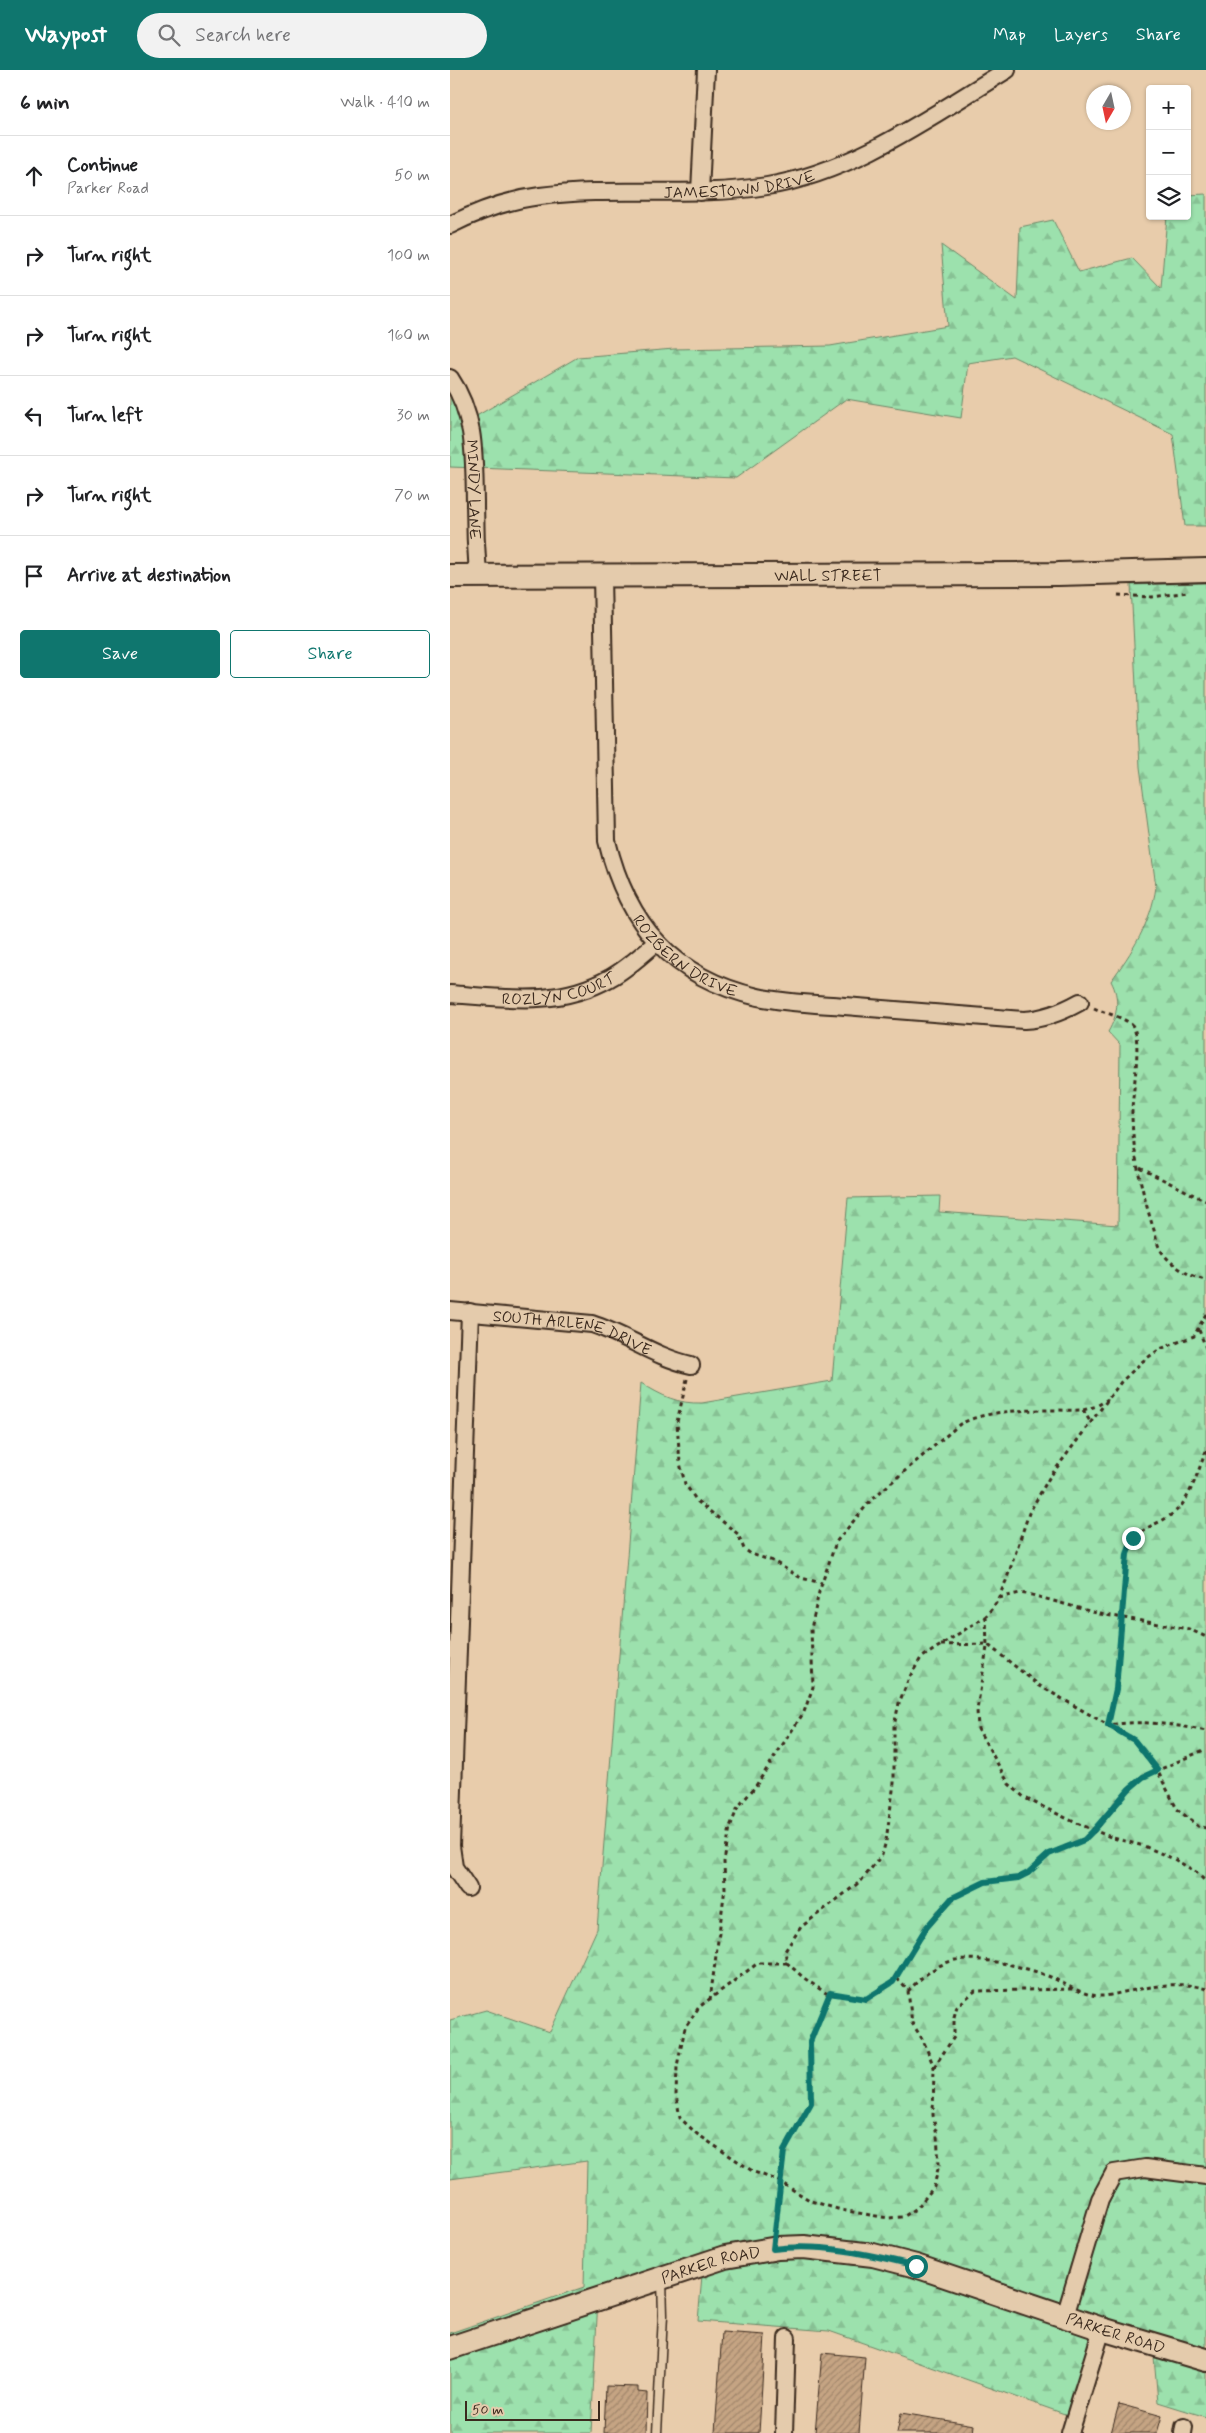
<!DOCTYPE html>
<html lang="en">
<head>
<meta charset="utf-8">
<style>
  :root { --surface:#fff; --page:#f2f2f2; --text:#202124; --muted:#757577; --line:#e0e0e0; --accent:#0f766e }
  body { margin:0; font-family:Mynerve,sans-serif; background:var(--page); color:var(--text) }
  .controls { position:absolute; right:15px; top:15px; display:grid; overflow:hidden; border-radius:5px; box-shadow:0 1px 4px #0004 }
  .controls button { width:45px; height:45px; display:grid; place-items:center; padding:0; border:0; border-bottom:1px solid var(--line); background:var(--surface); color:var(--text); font:25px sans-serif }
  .compass { position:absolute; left:636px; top:15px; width:45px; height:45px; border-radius:50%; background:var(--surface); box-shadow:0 1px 4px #0004; rotate:189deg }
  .scale { position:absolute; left:15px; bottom:12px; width:135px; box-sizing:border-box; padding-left:5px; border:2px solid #3b2a1e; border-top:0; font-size:14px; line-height:18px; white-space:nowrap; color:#3b2a1e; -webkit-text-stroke:4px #e4cbac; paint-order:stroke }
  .stop { position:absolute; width:15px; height:15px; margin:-11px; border:4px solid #0f766e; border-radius:50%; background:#fff }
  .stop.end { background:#0f766e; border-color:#fff; box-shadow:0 1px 5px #0008 }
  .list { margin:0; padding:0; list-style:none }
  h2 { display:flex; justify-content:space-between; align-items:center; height:65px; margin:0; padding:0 20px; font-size:21px }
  h2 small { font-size:16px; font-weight:400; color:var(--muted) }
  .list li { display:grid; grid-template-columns:32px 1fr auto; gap:15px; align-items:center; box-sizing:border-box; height:80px; padding:0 20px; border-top:1px solid var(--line) }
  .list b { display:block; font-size:19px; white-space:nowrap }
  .list p { margin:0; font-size:16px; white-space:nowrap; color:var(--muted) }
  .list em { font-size:16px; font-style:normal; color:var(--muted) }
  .actions { display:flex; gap:10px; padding:15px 20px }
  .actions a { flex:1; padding:11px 0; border:1px solid var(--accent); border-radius:5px; text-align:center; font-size:18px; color:var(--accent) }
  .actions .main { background:var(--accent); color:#fff }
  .icon { flex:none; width:28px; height:28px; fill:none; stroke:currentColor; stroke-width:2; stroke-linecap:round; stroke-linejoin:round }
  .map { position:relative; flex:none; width:756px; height:2363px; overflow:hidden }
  header { display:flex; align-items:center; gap:30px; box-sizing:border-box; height:70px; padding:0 25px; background:var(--accent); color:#fff }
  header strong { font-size:24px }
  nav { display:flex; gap:28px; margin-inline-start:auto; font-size:18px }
  .search { width:350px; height:45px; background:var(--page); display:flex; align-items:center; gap:12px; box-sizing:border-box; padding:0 18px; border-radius:28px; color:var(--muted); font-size:19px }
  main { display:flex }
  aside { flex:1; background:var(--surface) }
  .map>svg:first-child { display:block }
  .forest { fill:url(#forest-firs); stroke:#6c8666 }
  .building { fill:url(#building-hatch); stroke:#3b2a1e }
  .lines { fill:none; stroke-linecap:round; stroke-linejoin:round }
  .lane-casing { stroke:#3b2a1e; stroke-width:11 }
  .street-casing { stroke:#3b2a1e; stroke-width:20 }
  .secondary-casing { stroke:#3b2a1e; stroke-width:26 }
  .path { stroke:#3b2a1e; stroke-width:3; stroke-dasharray:4 4; stroke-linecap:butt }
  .lane { stroke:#e4cbac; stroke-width:8 }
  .street { stroke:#e4cbac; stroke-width:16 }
  .secondary { stroke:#e4cbac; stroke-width:22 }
  .route { stroke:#0f766e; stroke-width:6 }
  .labels { text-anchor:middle; stroke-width:4.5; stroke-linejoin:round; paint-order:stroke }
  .street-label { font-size:16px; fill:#3b2a1e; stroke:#e4cbac }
</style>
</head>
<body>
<header>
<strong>Waypost</strong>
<div class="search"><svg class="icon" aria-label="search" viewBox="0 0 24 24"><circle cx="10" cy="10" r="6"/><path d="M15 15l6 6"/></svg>Search here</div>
<nav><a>Map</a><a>Layers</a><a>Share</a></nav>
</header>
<main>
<aside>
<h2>6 min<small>Walk · 410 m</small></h2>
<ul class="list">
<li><svg class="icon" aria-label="ahead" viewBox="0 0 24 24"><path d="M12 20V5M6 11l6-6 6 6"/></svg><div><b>Continue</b><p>Parker Road</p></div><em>50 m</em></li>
<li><svg class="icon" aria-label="right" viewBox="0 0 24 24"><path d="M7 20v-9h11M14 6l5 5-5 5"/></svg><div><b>Turn right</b></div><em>100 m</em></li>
<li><svg class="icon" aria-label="right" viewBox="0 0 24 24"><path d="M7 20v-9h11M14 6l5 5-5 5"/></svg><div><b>Turn right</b></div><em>160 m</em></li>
<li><svg class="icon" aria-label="left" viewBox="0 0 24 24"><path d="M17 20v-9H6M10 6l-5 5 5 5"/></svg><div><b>Turn left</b></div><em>30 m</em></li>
<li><svg class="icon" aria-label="right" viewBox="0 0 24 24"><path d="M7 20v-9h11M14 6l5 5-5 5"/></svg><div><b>Turn right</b></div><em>70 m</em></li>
<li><svg class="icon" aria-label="arrive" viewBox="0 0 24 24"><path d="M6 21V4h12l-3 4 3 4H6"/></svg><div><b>Arrive at destination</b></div></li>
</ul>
<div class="actions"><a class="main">Save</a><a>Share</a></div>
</aside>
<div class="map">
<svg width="756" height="2363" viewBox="0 0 756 2363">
  <defs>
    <pattern id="forest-firs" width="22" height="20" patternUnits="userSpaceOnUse" patternTransform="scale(1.25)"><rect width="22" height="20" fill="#9ce1ad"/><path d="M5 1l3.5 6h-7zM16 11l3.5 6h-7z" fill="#87c194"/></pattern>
    <pattern id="building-hatch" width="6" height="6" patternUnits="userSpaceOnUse" patternTransform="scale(1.25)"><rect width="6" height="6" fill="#c5a483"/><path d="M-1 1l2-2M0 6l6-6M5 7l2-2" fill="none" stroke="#a1866b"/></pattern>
  </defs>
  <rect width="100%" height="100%" fill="#e8ccab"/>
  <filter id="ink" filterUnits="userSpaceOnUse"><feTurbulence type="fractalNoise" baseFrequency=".02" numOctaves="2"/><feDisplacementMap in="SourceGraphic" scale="10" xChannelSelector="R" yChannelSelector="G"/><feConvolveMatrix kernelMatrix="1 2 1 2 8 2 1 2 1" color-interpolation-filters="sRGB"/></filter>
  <g filter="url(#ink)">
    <g class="forest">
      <path d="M756,124V456H735L723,364L562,286L518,293L511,348L396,329L286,408L0,397V324L23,348L128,287L224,279L380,276L498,256L491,175L567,230L570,157L603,150L629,202L682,188L711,218L717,146H737V125Z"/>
      <path d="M756,513V2347L708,2332L703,2275L655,2259L626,2348L379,2261L248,2251L253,2194L148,2228L141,2363H0V2263L134,2217L137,2091L0,2109V1950L36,1940L100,1962L147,1859L191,1313C212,1326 228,1334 252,1333L382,1311L398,1128L490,1126L489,1142L668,1155L670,975L658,962C668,945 670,928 661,911C682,882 701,853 706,817L690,697L681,515Z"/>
    </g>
    <g class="building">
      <path d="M272,2262L315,2265L309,2363H265Z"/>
      <path d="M372,2283L415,2287L409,2363H365Z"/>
      <path d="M156,2316L188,2317V2322L197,2323L196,2363H154Z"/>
      <path d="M669,2334L712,2346L707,2363H661Z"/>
      <path d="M451,2343L524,2355L523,2363H447Z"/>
    </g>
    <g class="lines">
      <defs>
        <path id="lane" d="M207,2363L213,2245L212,2210"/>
        <g id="street">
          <path d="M250,122L256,0"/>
          <path id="s1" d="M0,155C28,141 58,130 90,126C165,116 242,128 317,116C405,102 482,45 557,0"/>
          <path id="s2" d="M0,308C26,346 24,387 25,432C25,456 26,481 28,505"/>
          <path id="s3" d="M152,505L157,771C177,854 223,908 308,927C340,934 375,934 407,937C462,941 518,946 574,950C595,949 612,942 630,932"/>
          <path id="s4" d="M0,924C56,928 109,937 160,908C177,899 191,885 206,873"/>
          <path id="s5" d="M0,1241L142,1254C176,1265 205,1287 241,1295"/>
          <path d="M18,1818L4,1797L1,1776L20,1242"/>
          <path d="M615,2246L650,2129L664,2103L695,2098L756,2106"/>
          <path d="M334,2363L337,2268"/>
          <path d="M620,2363L652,2259"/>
          <path d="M733,2363L734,2357"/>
        </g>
        <g id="secondary">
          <path id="s6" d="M0,506L608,504L756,500"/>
          <path id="s7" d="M0,2278L275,2187L328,2178L354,2177L423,2185L466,2196L652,2259L756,2290"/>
        </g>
      </defs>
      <use href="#lane" class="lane-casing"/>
      <use href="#street" class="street-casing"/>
      <use href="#secondary" class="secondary-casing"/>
      <g class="path">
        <path d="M668,525L702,527L738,522"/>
        <path d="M644,938C654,943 674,947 682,955C693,968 682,1024 682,1042C682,1079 691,1118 702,1154C705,1161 706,1172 710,1179C719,1194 739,1207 756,1210"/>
        <path d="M690,1098L756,1131"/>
        <path d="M756,1244L744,1266L710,1279L693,1291L671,1312L599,1408L579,1443L556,1511L546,1533L536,1546L471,1588L459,1608L449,1633L444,1656V1713L436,1771L432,1785L411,1811L351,1857L335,1881L337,1893L354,1908L376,1923L416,1929L443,1912L476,1858L502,1828L535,1812L568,1808L579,1803L599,1784L633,1770L644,1761L679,1719L693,1707L756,1679"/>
        <path d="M749,1260L756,1278"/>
        <path d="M237,1309L227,1352L230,1393L235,1414L247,1431L288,1464L294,1479L301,1484L323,1491L351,1508L372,1513"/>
        <path d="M633,1340L641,1353"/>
        <path d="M756,1381C749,1398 740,1429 727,1440C705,1460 690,1451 677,1484L666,1619L658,1655C692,1650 723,1654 756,1661"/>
        <path d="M549,1528L570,1523L582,1525L650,1544L739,1559L756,1567"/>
        <path d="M536,1546L537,1577L527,1640L528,1659L559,1714L575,1728L622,1751L663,1768L694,1776L724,1789L746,1802L756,1812"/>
        <path d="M491,1575L537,1574L590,1616L684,1670L707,1700L727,1739L748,1756L756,1758"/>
        <path d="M337,1893H308L249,1937L235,1958L227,1996L226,2025L230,2048L247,2064L304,2102L327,2110L361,2131L391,2140L438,2148L453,2147L467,2138L484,2117L489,2094L487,2066L483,2045L484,1997L473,1970L462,1953L458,1921L446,1907"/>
        <path d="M458,1921C470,1908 487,1894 505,1890C529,1886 576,1897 598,1906C615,1913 632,1926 651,1926C658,1926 666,1924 674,1922C701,1917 729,1910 756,1919"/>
        <path d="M260,1930L275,1818L274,1792L280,1757L288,1737L305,1717L354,1642L363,1617L361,1559L369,1522L386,1472L422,1429L510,1354C546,1336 594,1341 633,1340L647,1336L658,1329"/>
        <path d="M484,1997L504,1967V1947L507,1936L525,1921L623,1919"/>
        <path d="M326,2158L334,2081L361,2033L360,1972L380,1923"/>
      </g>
      <use href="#lane" class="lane"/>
      <use href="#street" class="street"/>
      <use href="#secondary" class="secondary"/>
    </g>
  </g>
  <g class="lines" filter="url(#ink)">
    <path class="route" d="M466,2196C419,2184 371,2173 323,2179L334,2081L361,2033L360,1972L380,1923L416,1929L443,1912L476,1858L502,1828L535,1812L568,1808L578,1803L599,1784L634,1770L644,1760L679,1719L693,1707L708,1700L684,1670L658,1655L666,1619L677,1484L683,1468"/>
  </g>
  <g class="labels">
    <g class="street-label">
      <text dy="6" stroke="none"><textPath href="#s1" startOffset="295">JAMESTOWN DRIVE</textPath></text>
      <text dy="6" stroke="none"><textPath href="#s2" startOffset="116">MINDY LANE</textPath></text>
      <text dy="6" stroke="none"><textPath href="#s6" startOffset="378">WALL STREET</textPath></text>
      <text dy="6" stroke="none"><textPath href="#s3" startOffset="411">ROZBERN DRIVE</textPath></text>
      <text dy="6" stroke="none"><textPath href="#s4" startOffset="110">ROZLYN COURT</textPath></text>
      <text dy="6" stroke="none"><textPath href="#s5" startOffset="125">SOUTH ARLENE DRIVE</textPath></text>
      <text dy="6" stroke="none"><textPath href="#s7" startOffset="274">PARKER ROAD</textPath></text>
      <text dy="6" stroke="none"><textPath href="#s7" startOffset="694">PARKER ROAD</textPath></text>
    </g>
  </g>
</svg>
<div class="controls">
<button>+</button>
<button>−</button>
<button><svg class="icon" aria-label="layers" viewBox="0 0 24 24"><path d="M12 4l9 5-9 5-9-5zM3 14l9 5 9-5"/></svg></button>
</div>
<svg class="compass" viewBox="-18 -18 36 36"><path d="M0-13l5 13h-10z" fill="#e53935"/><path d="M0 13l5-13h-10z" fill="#757577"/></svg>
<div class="scale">50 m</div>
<div class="stop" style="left:466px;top:2196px"></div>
<div class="stop end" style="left:683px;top:1468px"></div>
</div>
</main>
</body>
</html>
